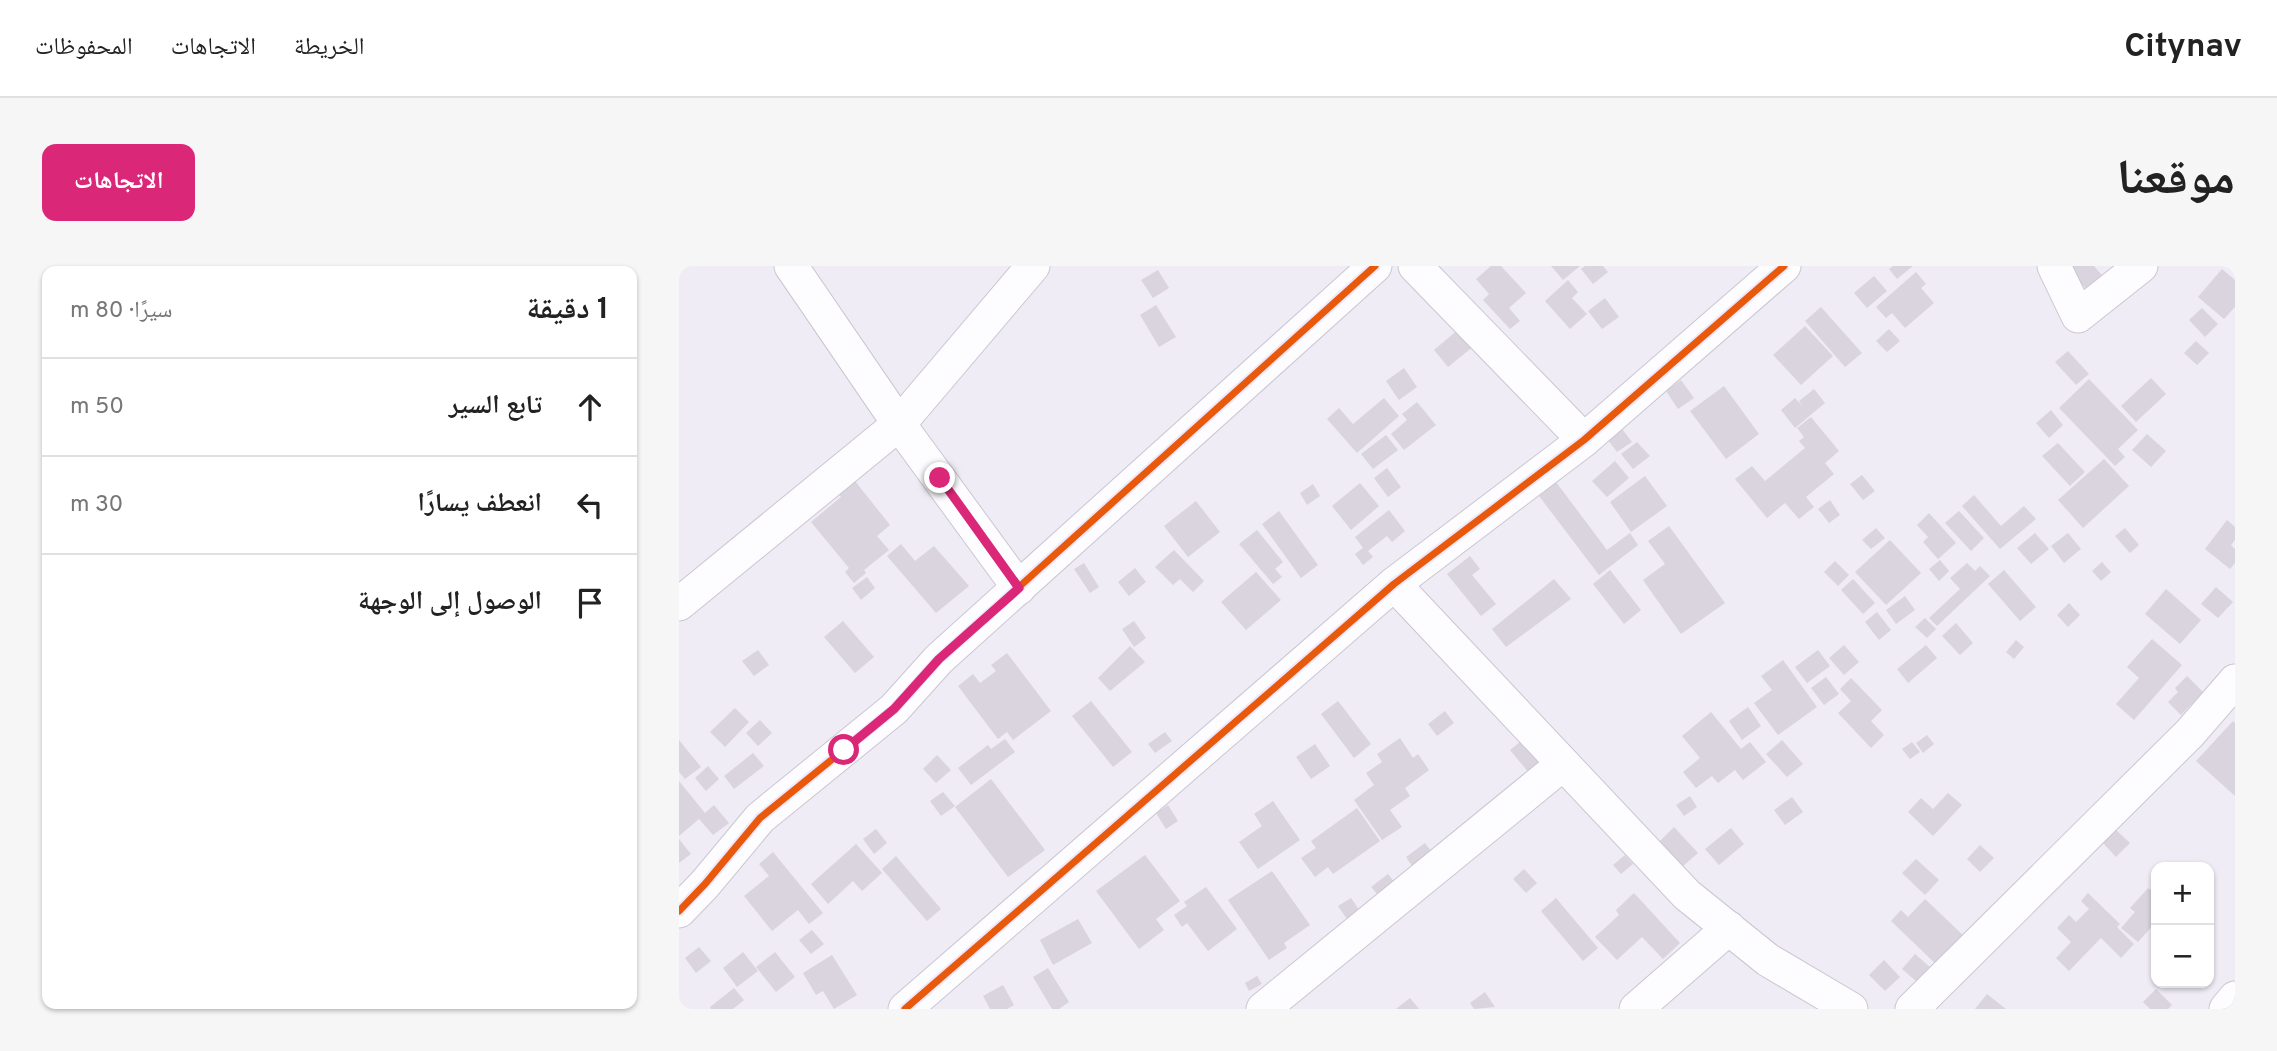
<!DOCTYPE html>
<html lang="ar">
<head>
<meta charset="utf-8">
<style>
  :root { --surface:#fff; --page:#f6f6f6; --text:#222; --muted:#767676; --line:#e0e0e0; --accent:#db2777 }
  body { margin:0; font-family:Overpass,"Noto Naskh Arabic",sans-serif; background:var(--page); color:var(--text); direction:rtl }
  .controls { position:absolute; right:21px; bottom:21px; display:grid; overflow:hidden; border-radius:14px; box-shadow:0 2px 5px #0004 }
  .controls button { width:63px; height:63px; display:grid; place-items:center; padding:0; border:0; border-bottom:2px solid var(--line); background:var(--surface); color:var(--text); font:35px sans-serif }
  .stop { position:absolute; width:21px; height:21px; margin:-16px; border:5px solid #db2777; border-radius:50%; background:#fff }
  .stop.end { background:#db2777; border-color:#fff; box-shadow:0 2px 7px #0008 }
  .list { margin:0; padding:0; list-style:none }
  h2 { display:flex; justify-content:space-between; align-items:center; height:91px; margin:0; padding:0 28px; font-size:30px }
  h2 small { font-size:23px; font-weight:400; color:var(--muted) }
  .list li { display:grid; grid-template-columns:46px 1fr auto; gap:21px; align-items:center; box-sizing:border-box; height:98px; padding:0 28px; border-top:2px solid var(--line) }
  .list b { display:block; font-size:26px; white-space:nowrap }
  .list em { font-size:23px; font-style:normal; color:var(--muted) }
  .icon { flex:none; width:38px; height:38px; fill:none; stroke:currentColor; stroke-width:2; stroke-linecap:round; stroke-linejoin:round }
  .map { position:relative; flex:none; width:1556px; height:743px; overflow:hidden; direction:ltr; border-radius:14px }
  header { display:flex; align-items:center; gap:42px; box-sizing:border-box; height:98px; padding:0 35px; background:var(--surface); border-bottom:2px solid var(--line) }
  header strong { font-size:33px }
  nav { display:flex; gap:38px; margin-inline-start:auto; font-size:24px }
  .intro { display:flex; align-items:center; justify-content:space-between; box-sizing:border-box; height:168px; padding:0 42px }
  h1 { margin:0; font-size:49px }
  .button { padding:18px 32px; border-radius:14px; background:var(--accent); color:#fff; font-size:24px; font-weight:700 }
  main { display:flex; gap:42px; padding:0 42px }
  aside { flex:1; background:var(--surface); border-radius:14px; box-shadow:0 2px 5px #0004 }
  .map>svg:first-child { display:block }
  .building { fill:#d9d4de }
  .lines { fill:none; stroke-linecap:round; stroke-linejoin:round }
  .minor-casing { stroke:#cbc7d2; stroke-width:35 }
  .minor { stroke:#fdfcfe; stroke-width:33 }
  .cycleway-casing { stroke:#eee8fa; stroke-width:11 }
  .cycleway { stroke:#e8590c; stroke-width:7 }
  .route { stroke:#db2777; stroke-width:9 }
</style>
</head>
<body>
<header>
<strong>Citynav</strong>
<nav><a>الخريطة</a><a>الاتجاهات</a><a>المحفوظات</a></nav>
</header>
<div class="intro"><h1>موقعنا</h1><a class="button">الاتجاهات</a></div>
<main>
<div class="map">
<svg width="1556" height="743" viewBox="0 0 1556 743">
  <rect width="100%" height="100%" fill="#efecf6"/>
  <g class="building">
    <path d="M812,0H822L847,27L830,42L841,55L831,63L804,34L810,28L797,13Z"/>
    <path d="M872,0H901L884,14Z"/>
    <path d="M906,0H924L929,6L914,18L902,3Z"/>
    <path d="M1214,0H1234L1218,13L1210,3Z"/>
    <path d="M1387,0H1415L1430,17L1414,31Z"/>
    <path d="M1543,3L1556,14V41L1545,53L1519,31Z"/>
    <path d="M479,4L490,22L474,32L462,14Z"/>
    <path d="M1237,6L1247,18L1242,22L1255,37L1226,62L1213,47L1207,52L1197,41Z"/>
    <path d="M1195,10L1208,25L1188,42L1175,27Z"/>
    <path d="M889,14L899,26L893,32L908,48L891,63L866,35Z"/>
    <path d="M926,32L940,51L923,63L909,45Z"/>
    <path d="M477,39L497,71L480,81L461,49Z"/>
    <path d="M1142,41L1183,87L1166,101L1126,55Z"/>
    <path d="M1523,42L1539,58L1526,71L1510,54Z"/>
    <path d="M787,57L801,75L769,101L755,84Z"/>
    <path d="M1126,60L1154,90L1122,119L1094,89Z"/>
    <path d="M1210,63L1221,75L1208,86L1197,75Z"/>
    <path d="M1517,75L1530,87L1518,99L1505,87Z"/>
    <path d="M1389,85L1410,108L1397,119L1376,96Z"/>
    <path d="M725,102L738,121L720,134L707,115Z"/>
    <path d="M1472,112L1487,128L1457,156L1442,140Z"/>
    <path d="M1410,113L1459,164L1439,183L1446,191L1436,200L1380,142Z"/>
    <path d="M1002,114L1015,132L999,143L987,125Z"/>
    <path d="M1045,120L1080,168L1047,193L1011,145Z"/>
    <path d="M1135,123L1146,137L1116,162L1102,144L1116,132L1125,142L1120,135Z"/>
    <path d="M705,132L720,150L678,187L648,153L660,142L674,158Z"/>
    <path d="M738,136L757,159L725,184L712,168L728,154L723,148Z"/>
    <path d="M1372,144L1384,159L1370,172L1357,157Z"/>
    <path d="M934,151L953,176L938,186L920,162Z"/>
    <path d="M1132,151L1160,185L1146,197L1155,208L1127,231L1135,241L1120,253L1106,237L1088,252L1056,213L1073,200L1086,215L1126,182L1120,175L1125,171L1118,162Z"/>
    <path d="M1468,168L1487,185L1472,201L1453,184Z"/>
    <path d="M707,169L719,184L694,203L682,188Z"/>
    <path d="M958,176L971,190L954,203L942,188Z"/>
    <path d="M1379,177L1406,206L1391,220L1363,190Z"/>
    <path d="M1425,193L1450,220L1404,262L1379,234Z"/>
    <path d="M936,195L950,212L928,231L913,215Z"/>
    <path d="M708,202L722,221L709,231L695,212Z"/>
    <path d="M1183,209L1196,225L1184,234L1171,218Z"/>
    <path d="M172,210L211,259L198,270L210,284L185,304L187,307L175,317L166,306L170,302L132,256L162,231L155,223Z"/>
    <path d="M966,210L988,240L952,266L931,236Z"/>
    <path d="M877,216L928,284L951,267L959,279L920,309L860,230Z"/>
    <path d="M681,217L700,240L672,264L653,240Z"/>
    <path d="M634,218L641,230L628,239L621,227Z"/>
    <path d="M1295,229L1322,260L1345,240L1357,253L1321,283L1283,240Z"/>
    <path d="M1151,234L1161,249L1150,257L1139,243Z"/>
    <path d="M517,235L541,266L509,291L485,260Z"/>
    <path d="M710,244L726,265L713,276L708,270L689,285L694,291L684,299L676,288L684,282L676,271Z"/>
    <path d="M600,245L639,299L622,312L583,258Z"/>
    <path d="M1280,245L1305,272L1292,285L1266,257Z"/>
    <path d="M1250,247L1277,277L1259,293L1244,276L1249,271L1238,259Z"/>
    <path d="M1548,254L1556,261V274L1552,279L1556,283V297L1551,303L1526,283Z"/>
    <path d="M990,260L1046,337L1002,368L964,314L986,298L969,275Z"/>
    <path d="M1197,262L1206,272L1192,283L1183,274Z"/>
    <path d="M1446,262L1460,279L1451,287L1436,270Z"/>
    <path d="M578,264L604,296L596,303L603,311L594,318L560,278Z"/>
    <path d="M1356,267L1370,283L1352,298L1338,282Z"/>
    <path d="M1389,267L1402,283L1385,297L1372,280Z"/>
    <path d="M1211,274L1242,307L1207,339L1176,306Z"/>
    <path d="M222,278L236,295L255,280L290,320L257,347L208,290Z"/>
    <path d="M495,284L525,315L514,326L501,313L494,319L476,301Z"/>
    <path d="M791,290L801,303L793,309L817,338L802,350L768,308Z"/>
    <path d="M1261,294L1270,305L1260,315L1250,303Z"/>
    <path d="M1156,295L1170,309L1159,320L1145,306Z"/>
    <path d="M1423,296L1432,306L1422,315L1413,305Z"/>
    <path d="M405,297L420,321L411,327L395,303Z"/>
    <path d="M1288,297L1296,305L1301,300L1311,310L1258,360L1250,352L1281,323L1271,312Z"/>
    <path d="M456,302L467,316L450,330L439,316Z"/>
    <path d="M931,304L962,344L945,358L914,318Z"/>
    <path d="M1325,304L1357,341L1341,355L1309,318Z"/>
    <path d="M577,306L602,334L567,364L542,336Z"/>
    <path d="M188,311L196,322L182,334L173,322Z"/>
    <path d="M875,313L892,333L827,381L813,363Z"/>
    <path d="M1174,313L1196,337L1184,348L1162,324Z"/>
    <path d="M1537,321L1554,336L1539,352L1522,338Z"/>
    <path d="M1487,323L1522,354L1501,378L1466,348Z"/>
    <path d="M1226,330L1236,344L1217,358L1207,344Z"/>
    <path d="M1390,337L1401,349L1389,361L1378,349Z"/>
    <path d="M1198,346L1212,364L1200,374L1186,356Z"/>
    <path d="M1246,352L1257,363L1248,372L1236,361Z"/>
    <path d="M164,355L195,391L176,407L145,371Z"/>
    <path d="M455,355L467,372L455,381L443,363Z"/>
    <path d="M1277,357L1294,377L1281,389L1263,370Z"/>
    <path d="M1473,373L1503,399L1455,454L1437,438L1460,412L1448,401Z"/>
    <path d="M1337,374L1345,381L1335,393L1327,386Z"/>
    <path d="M1165,379L1180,396L1165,409L1150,392Z"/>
    <path d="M1247,379L1258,392L1229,417L1218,403Z"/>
    <path d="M451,380L466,396L431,425L419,412Z"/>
    <path d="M79,384L90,399L75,410L63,395Z"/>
    <path d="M1139,384L1151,400L1128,417L1116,401Z"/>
    <path d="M328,387L372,445L334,474L328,466L319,473L279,420L294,408L301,417L317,405L312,399Z"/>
    <path d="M1104,394L1138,441L1099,469L1075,437L1093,424L1082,410Z"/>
    <path d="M1508,410L1524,426L1502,449L1489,436L1499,426L1496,422Z"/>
    <path d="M1147,411L1160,428L1145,439L1132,422Z"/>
    <path d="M1172,412L1203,444L1192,455L1205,469L1192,482L1159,447L1172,435L1161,423Z"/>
    <path d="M412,435L453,486L434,501L393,450Z"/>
    <path d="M659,435L692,478L675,492L642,448Z"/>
    <path d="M1069,441L1082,460L1063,474L1050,455Z"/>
    <path d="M56,442L70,456L46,481L31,466Z"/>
    <path d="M766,445L775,457L758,470L749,458Z"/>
    <path d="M1032,446L1062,483L1071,476L1087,496L1064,514L1056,504L1039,517L1033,510L1017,522L1004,506L1021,492L1003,470Z"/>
    <path d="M81,454L93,467L79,480L67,467Z"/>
    <path d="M1554,455L1556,457V530L1517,495Z"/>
    <path d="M486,466L493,475L476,487L469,478Z"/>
    <path d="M1248,469L1255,478L1244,487L1237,477Z"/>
    <path d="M721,472L734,492L739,488L750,504L726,522L731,530L711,544L723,561L703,574L675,534L695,519L687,507L703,496L698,488Z"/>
    <path d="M846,472L870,501L855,513L831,484Z"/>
    <path d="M326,473L336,486L292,519L279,502L309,479L312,483Z"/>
    <path d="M0,474L22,501L6,513L0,506Z"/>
    <path d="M1103,474L1124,498L1108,511L1087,488Z"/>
    <path d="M1233,476L1241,486L1231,493L1223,483Z"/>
    <path d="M636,478L651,500L632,513L617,491Z"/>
    <path d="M74,487L85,500L55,523L45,510Z"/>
    <path d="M258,489L272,504L257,517L244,503Z"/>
    <path d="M29,500L40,513L27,525L16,512Z"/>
    <path d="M312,513L366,584L329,611L276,541Z"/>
    <path d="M0,515L26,547L35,539L50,557L34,569L20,553L0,570Z"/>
    <path d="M264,526L276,540L262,550L251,535Z"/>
    <path d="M1269,527L1283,539L1254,570L1229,546L1242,532L1254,543Z"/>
    <path d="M1011,530L1018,541L1005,550L997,539Z"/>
    <path d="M1113,531L1124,546L1106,559L1095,544Z"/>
    <path d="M594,535L621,574L579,603L560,576L583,560L575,548Z"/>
    <path d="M489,539L499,555L487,563L477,547Z"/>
    <path d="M678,542L701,575L654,608L649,601L636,611L622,592L637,582L632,575Z"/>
    <path d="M995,561L1019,587L1003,601L980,576Z"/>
    <path d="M1052,562L1065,578L1040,599L1026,583Z"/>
    <path d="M197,563L208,577L195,588L184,573Z"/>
    <path d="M1437,564L1451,577L1437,591L1424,577Z"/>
    <path d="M0,573L12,588L0,597Z"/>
    <path d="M746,577L755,589L735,603L727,591Z"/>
    <path d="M177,578L203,607L183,625L174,615L149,638L132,618Z"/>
    <path d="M1301,579L1315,592L1301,606L1288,593Z"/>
    <path d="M94,586L144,647L130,658L119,644L93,665L65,630L90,610L80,598Z"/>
    <path d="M466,589L501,635L477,653L485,664L460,683L417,625Z"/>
    <path d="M946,589L954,598L942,608L934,599Z"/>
    <path d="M217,590L262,643L248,655L203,603Z"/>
    <path d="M1237,593L1260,614L1246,629L1223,607Z"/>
    <path d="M845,603L858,617L847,627L834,613Z"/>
    <path d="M593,605L631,659L605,677L608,682L590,694L549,634Z"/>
    <path d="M709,608L716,617L699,629L692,621Z"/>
    <path d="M1477,619V656L1459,676L1442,662L1456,646L1451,642L1469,622L1472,624Z"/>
    <path d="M527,621L558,663L529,685L508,657L503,661L495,649L508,640L505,636Z"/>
    <path d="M955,627L1001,677L984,693L963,671L938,694L916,671L940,649L937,644Z"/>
    <path d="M1409,627L1441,658L1438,661L1455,678L1442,692L1422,672L1390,705L1377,692L1392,676L1378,662L1390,649L1397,656L1410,643L1402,635Z"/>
    <path d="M672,632L683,648L670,656L659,640Z"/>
    <path d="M877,632L919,682L904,695L862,645Z"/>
    <path d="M1246,633L1287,672L1260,701L1212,655L1222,644L1229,651Z"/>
    <path d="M399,653L413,677L374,699L361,674Z"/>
    <path d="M133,664L145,678L132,688L120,674Z"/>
    <path d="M20,681L32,695L17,707L6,692Z"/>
    <path d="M64,686L79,705L58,721L44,702Z"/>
    <path d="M96,686L116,711L97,726L77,701Z"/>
    <path d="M1236,688L1251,701L1238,716L1223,703Z"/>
    <path d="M153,689L178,729L155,743L144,725L137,729L124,707Z"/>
    <path d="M1205,694L1221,711L1206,725L1190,709Z"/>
    <path d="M369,702L390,736L380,743H373L354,711Z"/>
    <path d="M578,710L583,718L570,725L566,717Z"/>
    <path d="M324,719L335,739L328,743H311L304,730Z"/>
    <path d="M55,722L65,734L54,743H32L31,741Z"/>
    <path d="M1477,723L1493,739L1489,743H1471L1464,736Z"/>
    <path d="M806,726L816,741L795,743L791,737Z"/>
    <path d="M1308,728L1327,743H1296Z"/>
    <path d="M731,732L740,743H717Z"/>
  </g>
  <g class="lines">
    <defs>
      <g id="minor">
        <path d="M112,0L220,158L340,322"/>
        <path d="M736,0L905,174"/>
        <path d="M1375,0L1399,50L1462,0"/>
        <path d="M715,318L1008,629L1089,694L1172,743"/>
        <path d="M0,338L220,158L354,0"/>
        <path d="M0,645L26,618L81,552L215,443L260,393L696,0"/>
        <path d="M226,743L715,318L905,174L1105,0"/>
        <path d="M584,743L884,498"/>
        <path d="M957,743L1050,662"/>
        <path d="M1233,743L1511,467L1556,415"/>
        <path d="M1547,743L1556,732"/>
      </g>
    </defs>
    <use href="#minor" class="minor-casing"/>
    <use href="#minor" class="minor"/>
    <defs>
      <g id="cycleway">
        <path d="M0,645L26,618L81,552L215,443L260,393L696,0"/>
        <path d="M226,743L715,318L905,174L1105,0"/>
      </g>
    </defs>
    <use href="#cycleway" class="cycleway-casing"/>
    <use href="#cycleway" class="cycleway"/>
  </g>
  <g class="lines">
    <path class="route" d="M165,484L215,443L260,393L340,322L261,212"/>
  </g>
</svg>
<div class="controls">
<button>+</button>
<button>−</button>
</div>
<div class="stop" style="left:165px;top:484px"></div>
<div class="stop end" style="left:261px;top:212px"></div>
</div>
<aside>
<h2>1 دقيقة<small>سيرًا · 80 m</small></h2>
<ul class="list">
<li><svg class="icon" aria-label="ahead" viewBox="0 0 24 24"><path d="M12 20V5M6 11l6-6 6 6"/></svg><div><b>تابع السير</b></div><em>50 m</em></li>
<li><svg class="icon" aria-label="left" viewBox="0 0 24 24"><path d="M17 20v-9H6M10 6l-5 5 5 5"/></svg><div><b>انعطف يسارًا</b></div><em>30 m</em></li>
<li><svg class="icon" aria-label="arrive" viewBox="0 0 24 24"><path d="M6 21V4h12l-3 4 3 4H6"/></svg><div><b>الوصول إلى الوجهة</b></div></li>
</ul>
</aside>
</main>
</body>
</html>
